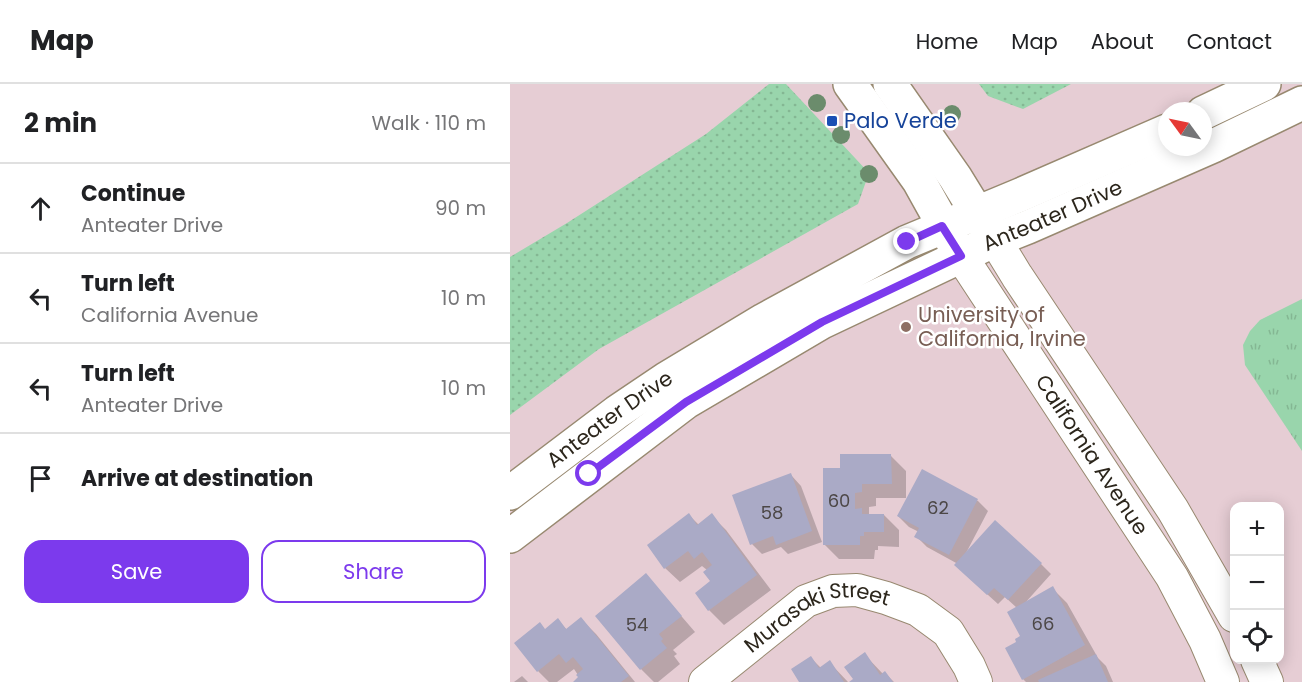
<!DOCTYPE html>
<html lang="en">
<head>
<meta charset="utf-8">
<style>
  :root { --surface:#fff; --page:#f6f6f6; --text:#202124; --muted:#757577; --line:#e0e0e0; --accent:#7c3aed }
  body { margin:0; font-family:Poppins,sans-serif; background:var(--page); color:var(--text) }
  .controls { position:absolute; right:18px; bottom:18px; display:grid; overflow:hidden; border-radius:12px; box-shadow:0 3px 15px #0003 }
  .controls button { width:54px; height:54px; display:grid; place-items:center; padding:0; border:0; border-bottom:2px solid var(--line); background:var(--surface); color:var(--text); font:30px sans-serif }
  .compass { position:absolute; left:648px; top:18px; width:54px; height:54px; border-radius:50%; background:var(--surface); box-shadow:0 3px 15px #0003; rotate:303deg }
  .stop { position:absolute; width:18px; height:18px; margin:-14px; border:4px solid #7c3aed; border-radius:50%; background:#fff }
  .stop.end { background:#7c3aed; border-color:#fff; box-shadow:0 2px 6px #0008 }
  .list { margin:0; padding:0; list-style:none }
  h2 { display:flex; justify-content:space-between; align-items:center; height:78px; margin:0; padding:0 24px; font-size:26px }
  h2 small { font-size:20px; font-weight:400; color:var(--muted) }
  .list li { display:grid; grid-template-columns:39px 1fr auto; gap:18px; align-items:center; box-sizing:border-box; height:90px; padding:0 24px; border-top:2px solid var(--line) }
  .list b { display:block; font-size:22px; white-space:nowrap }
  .list p { margin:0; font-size:20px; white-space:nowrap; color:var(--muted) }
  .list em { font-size:20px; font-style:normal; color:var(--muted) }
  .actions { display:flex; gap:12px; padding:18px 24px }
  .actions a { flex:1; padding:14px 0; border:2px solid var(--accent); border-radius:18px; text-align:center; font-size:21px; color:var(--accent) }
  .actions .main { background:var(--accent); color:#fff }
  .icon { flex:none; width:33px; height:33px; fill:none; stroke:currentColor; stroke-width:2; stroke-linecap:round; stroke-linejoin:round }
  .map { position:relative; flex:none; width:792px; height:598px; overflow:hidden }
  header { display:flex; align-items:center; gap:36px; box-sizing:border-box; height:84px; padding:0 30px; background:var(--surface); border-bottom:2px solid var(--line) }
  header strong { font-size:28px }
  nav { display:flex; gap:33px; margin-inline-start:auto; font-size:21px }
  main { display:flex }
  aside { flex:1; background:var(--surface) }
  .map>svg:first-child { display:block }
  .education { fill:#e6cdd4; fill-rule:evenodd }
  .grass { fill:url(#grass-dots) }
  .park { fill:url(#park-tufts) }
  .shadow { fill:#0003 }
  .building { fill:#aaaac6 }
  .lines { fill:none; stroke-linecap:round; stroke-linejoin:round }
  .minor-casing { stroke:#988970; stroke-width:34 }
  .major-casing { stroke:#988970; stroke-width:36 }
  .minor { stroke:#fff; stroke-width:32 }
  .major { stroke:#fff; stroke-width:33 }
  .tree { fill:#6b8c6c }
  .route { stroke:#7c3aed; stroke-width:8 }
  .transit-dot { fill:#1a4fb4; stroke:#fff; stroke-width:2 }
  .education-dot { fill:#8d6e63; stroke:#fff; stroke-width:2 }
  .labels { text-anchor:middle; stroke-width:5; stroke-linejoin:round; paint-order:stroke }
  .number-label { font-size:18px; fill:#4c4746 }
  .transit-label { font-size:21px; fill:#164399; stroke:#fff; text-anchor:start }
  .street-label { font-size:21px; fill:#2c261c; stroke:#fff }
  .education-label { font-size:21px; fill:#785e54; stroke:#fff; text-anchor:start }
</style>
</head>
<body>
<header>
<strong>Map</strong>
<nav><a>Home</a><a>Map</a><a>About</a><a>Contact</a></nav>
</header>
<main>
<aside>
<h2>2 min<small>Walk · 110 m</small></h2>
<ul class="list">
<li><svg class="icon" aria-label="ahead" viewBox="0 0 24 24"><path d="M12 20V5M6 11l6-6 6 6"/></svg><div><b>Continue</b><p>Anteater Drive</p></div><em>90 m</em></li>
<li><svg class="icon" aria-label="left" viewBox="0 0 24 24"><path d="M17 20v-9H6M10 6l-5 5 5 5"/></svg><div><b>Turn left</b><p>California Avenue</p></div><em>10 m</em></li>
<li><svg class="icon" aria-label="left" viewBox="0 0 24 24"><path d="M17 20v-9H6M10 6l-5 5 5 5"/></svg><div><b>Turn left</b><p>Anteater Drive</p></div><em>10 m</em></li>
<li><svg class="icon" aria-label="arrive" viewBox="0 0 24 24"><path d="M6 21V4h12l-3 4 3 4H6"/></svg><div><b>Arrive at destination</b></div></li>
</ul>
<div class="actions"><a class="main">Save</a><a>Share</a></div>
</aside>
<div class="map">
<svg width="792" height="598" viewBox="0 0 792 598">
  <defs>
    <pattern id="grass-dots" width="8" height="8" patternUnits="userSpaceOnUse" patternTransform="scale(1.5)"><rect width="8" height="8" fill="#99d5ac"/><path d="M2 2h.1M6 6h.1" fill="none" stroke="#84b793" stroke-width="1.8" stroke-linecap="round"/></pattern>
    <pattern id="park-tufts" width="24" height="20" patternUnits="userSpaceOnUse" patternTransform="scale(1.5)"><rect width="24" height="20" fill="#99d5ac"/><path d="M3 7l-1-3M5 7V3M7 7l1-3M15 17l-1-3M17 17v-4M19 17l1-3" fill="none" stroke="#84b793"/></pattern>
  </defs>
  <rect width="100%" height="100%" fill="#eddcc1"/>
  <path class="education" d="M0,0H792V598H0ZM657,27H693V63H657ZM724,422H770V576H724Z"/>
  <g class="grass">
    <path d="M259,0H276L359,89L348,120L89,265L0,331V173L57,139L196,50Z"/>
    <path d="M469,0H561L513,25L478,12Z"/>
  </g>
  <path class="park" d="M792,215V367L735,281L733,261L740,247L750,236Z"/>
  <g class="shadow">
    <path d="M381,372L396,387V414H366V422L359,423V431H374L389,446V463L368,462V466H365L364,475H329L314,460L332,386Z"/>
    <path d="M412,387L468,417L478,427L456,469L531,480L541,490L515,519L542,504L557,519L588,574L596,582L603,598H516L513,595L508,559L512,553L507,524L495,513L488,520L457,492L448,480L417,463L406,452L409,448L399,443L388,432Z"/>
    <path d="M281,391L291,402L312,458L278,470L271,463L252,470L242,460Z"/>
    <path d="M179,431L189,441L201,431L216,446L261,506L214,541L199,526L202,498L197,486L192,482L170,498L155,484Z"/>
    <path d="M136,491L185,548L163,566L167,570L164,572L170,580L148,598H144L131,585L87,532Z"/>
    <path d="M71,535L86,550L125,598H65L70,594L64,585L47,598H39L28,587L36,546L48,536L57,546Z"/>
    <path d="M354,570L373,590L375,589L384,598H341L345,596Z"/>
    <path d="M301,574L311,584L319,578L338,598H290Z"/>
    <path d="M12,592L18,598H4Z"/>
  </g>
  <g class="building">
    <path d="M330,370H381L382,400H352V408L345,409V425L352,424V430H374V448H354V452H350V461H313V384H330Z"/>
    <path d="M412,385L468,415L439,471L404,453L409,444L387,432Z"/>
    <path d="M281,389L302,447L266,461L263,452L240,461L222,411Z"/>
    <path d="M179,429L187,441L202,429L247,491L198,527L185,509L200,497L193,488L202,481L192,468L184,475L178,467L154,485L137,461Z"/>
    <path d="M485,436L532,479L498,516L484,504L477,511L444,481Z"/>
    <path d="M136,489L172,532L149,550L153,555L151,557L157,564L130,586L85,532Z"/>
    <path d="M543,502L575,561L512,596L495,564L506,558L505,555L510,552L497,528Z"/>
    <path d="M71,533L119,592L111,598H63L68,593L66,591L73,585L63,573L56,579L49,570L27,588L4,559L30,538L35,545L48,534L56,545Z"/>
    <path d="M355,568L370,591L375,587L383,598H339L343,595L334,583Z"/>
    <path d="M586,570L598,598H529L528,596Z"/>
    <path d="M301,572L309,584L320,576L334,598H289L281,585Z"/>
  </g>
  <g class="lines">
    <defs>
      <g id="minor">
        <path d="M485,156L507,192L663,426L724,532"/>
        <path id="s1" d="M451,172L662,493L695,556L713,598"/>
        <path d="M747,576L757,598"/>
        <path id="s2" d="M195,598L296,517L323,507L347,506L376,514L408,526L438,548L459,582L466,598"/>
      </g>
      <g id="major">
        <path d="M340,0L409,97L444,160"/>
        <path d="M380,0L445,93L477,145"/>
        <path d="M693,29L754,0"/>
        <path id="s3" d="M0,409L107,328L156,295L254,236L397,158L510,111L657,47"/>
        <path id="s4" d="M0,452L176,318L312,238L485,156L518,143L703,62L792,19"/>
      </g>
    </defs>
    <use href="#minor" class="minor-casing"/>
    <use href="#major" class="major-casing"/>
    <use href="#minor" class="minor"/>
    <use href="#major" class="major"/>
  </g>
  <g class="tree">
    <circle cx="307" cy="19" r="9"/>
    <circle cx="442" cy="30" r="9"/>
    <circle cx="331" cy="51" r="9"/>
    <circle cx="359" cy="90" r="9"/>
  </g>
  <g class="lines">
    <path class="route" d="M79,390L176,318L312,238L451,172L432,142L397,158"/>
  </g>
  <rect class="transit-dot" x="316" y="31" width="12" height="12" rx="3"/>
  <circle class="education-dot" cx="396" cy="243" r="6"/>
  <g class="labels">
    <g class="number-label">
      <text x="329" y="423">60</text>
      <text x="428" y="430">62</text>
      <text x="262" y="435">58</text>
      <text x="533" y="546">66</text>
      <text x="127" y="547">54</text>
    </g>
    <g class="transit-label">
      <text x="334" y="44">Palo Verde</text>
    </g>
    <g class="street-label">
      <text dy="7" stroke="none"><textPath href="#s4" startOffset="633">Anteater Drive</textPath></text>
      <text dy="7" stroke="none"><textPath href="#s3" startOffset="124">Anteater Drive</textPath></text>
      <text dy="7" stroke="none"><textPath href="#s1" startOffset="238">California Avenue</textPath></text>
      <text dy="7" stroke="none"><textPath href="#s2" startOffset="135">Murasaki Street</textPath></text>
    </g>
    <g class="education-label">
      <text x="408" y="238">University of<tspan x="408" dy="24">California, Irvine</tspan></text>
    </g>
  </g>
</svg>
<div class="controls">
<button>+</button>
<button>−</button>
<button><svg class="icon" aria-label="locate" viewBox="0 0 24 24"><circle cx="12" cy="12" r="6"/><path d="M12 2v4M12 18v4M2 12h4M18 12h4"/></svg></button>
</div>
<svg class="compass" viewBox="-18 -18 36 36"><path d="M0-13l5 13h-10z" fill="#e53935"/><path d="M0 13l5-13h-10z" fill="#757577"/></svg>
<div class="stop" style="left:79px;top:390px"></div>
<div class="stop end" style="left:397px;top:158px"></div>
</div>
</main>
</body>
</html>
